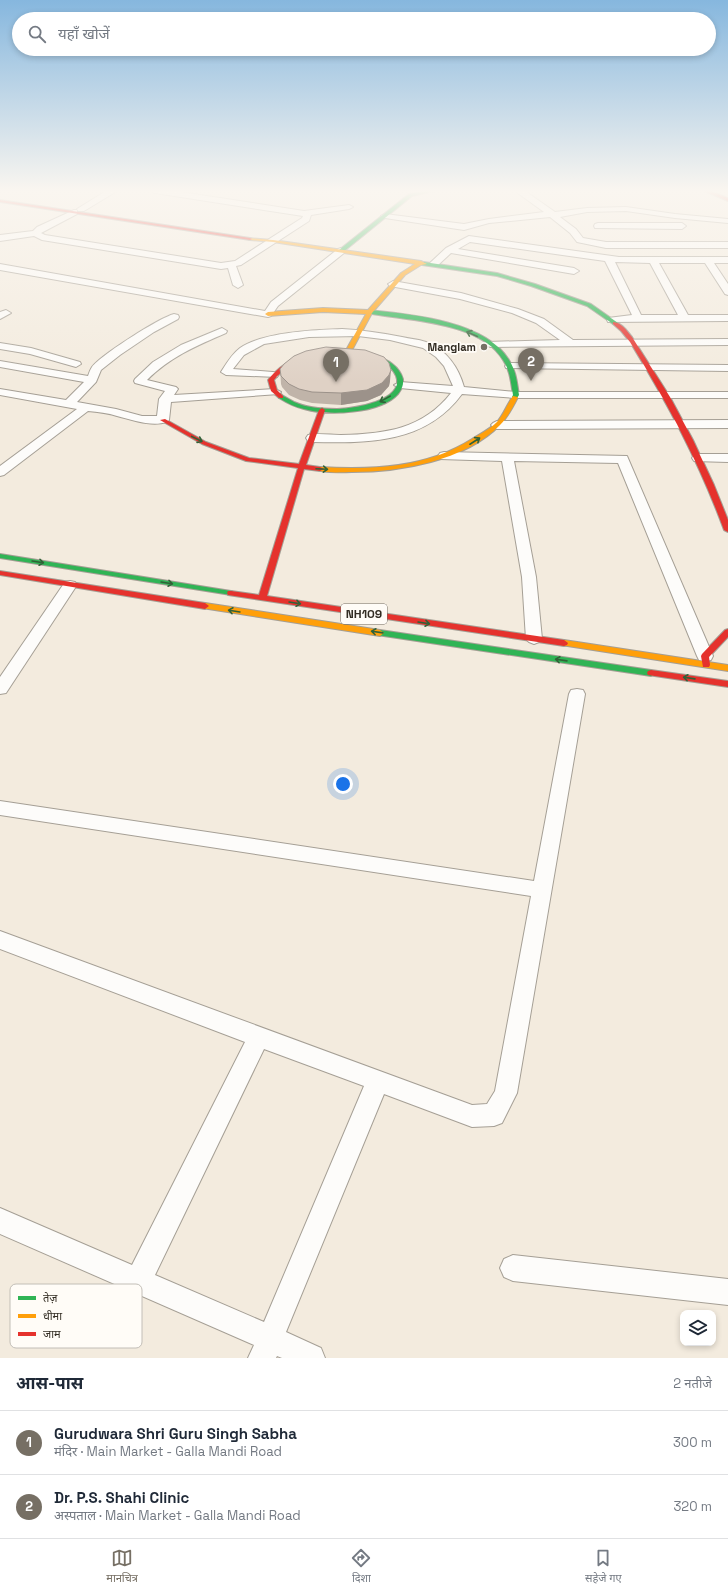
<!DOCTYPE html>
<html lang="hi">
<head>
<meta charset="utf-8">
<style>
  :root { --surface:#fff; --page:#f2f2f3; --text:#1f2937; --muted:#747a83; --line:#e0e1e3; --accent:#766f64 }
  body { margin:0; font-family:"Space Grotesk","Noto Sans Devanagari",sans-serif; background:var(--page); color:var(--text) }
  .controls { position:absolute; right:12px; bottom:12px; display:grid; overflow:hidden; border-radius:8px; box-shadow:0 2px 6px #0003 }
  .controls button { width:36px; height:36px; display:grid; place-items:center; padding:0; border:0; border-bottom:1px solid var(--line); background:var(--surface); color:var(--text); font:20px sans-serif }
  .you { position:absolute; left:343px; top:784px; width:14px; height:14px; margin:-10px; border:3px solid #fff; border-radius:50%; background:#1a73e8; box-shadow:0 0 0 6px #1a73e833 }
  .badge { display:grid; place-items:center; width:26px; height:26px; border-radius:50%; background:var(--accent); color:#fff; font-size:13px; font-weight:700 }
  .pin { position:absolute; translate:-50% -33px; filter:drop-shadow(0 1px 2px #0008) }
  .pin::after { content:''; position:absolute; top:21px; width:14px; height:12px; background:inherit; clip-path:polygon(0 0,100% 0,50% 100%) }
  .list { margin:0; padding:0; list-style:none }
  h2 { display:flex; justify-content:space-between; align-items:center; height:52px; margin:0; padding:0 16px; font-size:17px }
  h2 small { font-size:13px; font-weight:400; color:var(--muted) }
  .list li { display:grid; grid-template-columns:26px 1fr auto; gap:12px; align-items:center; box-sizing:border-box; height:64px; padding:0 16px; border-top:1px solid var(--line) }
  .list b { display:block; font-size:15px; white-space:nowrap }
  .list p { margin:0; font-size:13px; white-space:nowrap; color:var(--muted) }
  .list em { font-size:13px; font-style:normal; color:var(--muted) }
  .icon { flex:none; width:22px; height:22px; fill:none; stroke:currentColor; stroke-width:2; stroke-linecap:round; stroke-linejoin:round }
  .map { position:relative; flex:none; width:728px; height:1358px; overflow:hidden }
  .search { position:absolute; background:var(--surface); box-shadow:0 2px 6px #0003; left:12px; right:12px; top:12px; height:44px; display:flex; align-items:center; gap:10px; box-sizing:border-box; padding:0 14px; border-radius:22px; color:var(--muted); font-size:15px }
  .sheet { height:180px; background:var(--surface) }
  nav { display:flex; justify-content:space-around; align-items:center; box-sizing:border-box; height:56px; border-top:1px solid var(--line); background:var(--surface); font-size:11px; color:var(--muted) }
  nav a { display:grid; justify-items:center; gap:2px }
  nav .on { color:var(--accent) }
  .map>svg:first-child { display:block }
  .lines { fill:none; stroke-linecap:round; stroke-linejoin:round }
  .street-casing { stroke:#a59f95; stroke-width:2 }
  .fast-casing { stroke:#a59f95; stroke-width:2 }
  .slow-casing { stroke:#a59f95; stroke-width:2 }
  .jam-casing { stroke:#a59f95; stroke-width:2 }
  .street { fill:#fdfcfa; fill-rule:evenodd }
  .fast { fill:#30b455; fill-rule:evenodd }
  .slow { fill:#ff9f0a; fill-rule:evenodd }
  .jam { fill:#e5322d; fill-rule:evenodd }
  .wall { fill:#c0b4a9 }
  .shaded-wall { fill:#9c928a }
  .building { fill:#dfd1c5; stroke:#9c928a }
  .oneway { stroke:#316237 }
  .poi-dot { fill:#766f64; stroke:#fffcf7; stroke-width:1.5 }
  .labels { text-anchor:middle; stroke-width:3.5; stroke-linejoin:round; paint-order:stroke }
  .far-poi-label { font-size:11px; font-weight:bold; fill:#322c23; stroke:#fffcf7; text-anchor:end }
  .shield { fill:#fffcf7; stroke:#706a63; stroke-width:1 }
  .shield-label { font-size:12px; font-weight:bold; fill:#322c23 }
  .key { fill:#fffcf7; stroke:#c2beb7; stroke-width:1 }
  .key-label { font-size:11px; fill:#322c23 }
</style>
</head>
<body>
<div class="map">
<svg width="728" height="1358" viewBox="0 0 728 1358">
  <rect width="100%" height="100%" fill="#f3ebde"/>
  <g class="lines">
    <defs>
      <g id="street">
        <path d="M106,191H117L84,211H78L77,209Z"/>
        <path d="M151,191H174L304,211L349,205L353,207L349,209L311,215L309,221L241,265L236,266L243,285L238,288L233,285L228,268L221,269L42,240L34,236L0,241V235L33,231L37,227L74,210H77V214L41,233L45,235L221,263L235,261L302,218L303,216L155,193Z"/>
        <path d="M515,191H525L555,212L587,208L626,207L675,214L728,219V223L675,218L626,211L587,212L560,217L576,229L583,238L606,242H728V248H606L577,242L570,233L550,217L489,223L464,230L385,218L381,216L385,214L464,224L489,219L544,212Z"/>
        <path d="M598,223H682L686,226L682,229L595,228L594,226L595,224Z"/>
        <path d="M469,236L619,257H728V263H714L728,284V295L725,294L705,263H659L688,315H728V321L608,322L607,320L608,318L632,315L605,261L470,242L458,249L574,268L579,271L574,274L451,253L437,266H431L429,264L431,262L446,248ZM615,262L650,263L678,315H641Z"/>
        <path d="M341,248L344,249L345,251L344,253L278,306L271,316L268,317L0,270V264L265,311L271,302L338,249Z"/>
        <path d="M393,281L461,293L518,309L544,319L573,340L728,339V345L491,347L487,346L486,344L487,342L560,340L536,323L512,313L460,299L390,286L388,284Z"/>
        <path d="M6,310L11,313L0,319V312Z"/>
        <path d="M174,314L178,315L179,317L178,319L154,332L120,355L101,370L96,382L77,402L116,409L142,416H157L159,399L165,391L135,383L134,381L135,379L153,362L181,345L222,328L227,331L226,333C196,346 170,357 147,380L176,387L178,389L174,395L275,389L281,392L279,394L171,402L169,420L167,422C151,427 133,420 117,416C108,413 98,412 88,411L4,475L0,476V466L77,409L0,395V389L66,400L84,382L0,367V361L88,376C89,373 90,370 92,367C101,355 159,318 174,314Z"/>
        <path d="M342,329C362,330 382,333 402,337C410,339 418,339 426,342C446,349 459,368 464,387L516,392H728V398H516L462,394C425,444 369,443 312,442L308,441L306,438L308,435C318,433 331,435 341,435C385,434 423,429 451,393L400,388L394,385L400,382L453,386L444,366L436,357L423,348L390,340L358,336L309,337L264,344L244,355L233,369L273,372L277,373L278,375L277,377L226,375L221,372C226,364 232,354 240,348C263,332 314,330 342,329Z"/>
        <path d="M0,343L31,348L80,362L81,364L76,367L30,354L0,349Z"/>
        <path d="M510,363L728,365V371L506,368L505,366Z"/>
        <path d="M728,420V428L497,429L493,427L491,425L493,423L497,421Z"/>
        <path d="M444,452L627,456L713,656L711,660L705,661L699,660L697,656L618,463L514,461L536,577L542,639L539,642L534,644L529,642L526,639L522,577L502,461L440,459L438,456L440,453Z"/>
        <path d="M698,454H728V462L694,461L692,458L694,455Z"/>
        <path d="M70,581L75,582L77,585L6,693L0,694V677L65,582Z"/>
        <path d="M577,689L583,690L585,694L517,1093L502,1123L494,1126L472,1127L384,1094L286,1332L321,1348L325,1358H282L277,1356L276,1358H248L254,1345L0,1234V1208L132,1265L245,1042L0,949V931L472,1105L487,1104L495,1091L531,896L0,815V801L534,881L569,694L571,690ZM264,1049L364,1086L264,1322L155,1275Z"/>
        <path d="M513,1255L728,1279V1305L513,1281L504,1277L500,1268L504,1259Z"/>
      </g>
      <g id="fast">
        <path d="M423,191H434L412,196L343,252H339V250L409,194Z"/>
        <path d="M424,262L497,273L535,284L591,304L618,323L613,324L587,306L531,286L497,276L422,265V263Z"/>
        <path d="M369,310C410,314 486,321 509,360C516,370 517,383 519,395L517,398L515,399L512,397L513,395C511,383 510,370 503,360C480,321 406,321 367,313V311Z"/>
        <path d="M326,350C349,350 389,351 401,374C405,381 403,388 398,394C380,414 328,416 304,409C295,407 287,403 279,398V396L281,395C286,397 290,400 294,402C307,408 323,409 337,409C351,409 406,401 396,376C393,368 386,364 378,361C361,353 342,356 324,353V351Z"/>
        <path d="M0,554L231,591L235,593L231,595L0,558Z"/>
        <path d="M380,630L651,670L655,673L651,676L377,635L376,633L377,631Z"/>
      </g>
      <g id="slow">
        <path d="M248,238L273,240L421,261L427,264L421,265L405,275L372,313L351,352L348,354L345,352L366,314L323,312L268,316L265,314L268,312L323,308L368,310L401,273L415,264L273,242L250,240L248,239Z"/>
        <path d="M513,396L518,397C513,407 508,417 500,425C465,461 400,472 352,472C344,472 322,474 316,469L320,467C372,470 426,468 472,439C480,434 490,429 497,422C504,414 507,404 513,396Z"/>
        <path d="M205,603L380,630L384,633L380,636L202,608L201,606L202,604Z"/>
        <path d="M564,640L728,665V671L561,645L560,643Z"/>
      </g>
      <g id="jam">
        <path d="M704,191H711L728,198V201Z"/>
        <path d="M0,200L250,238L252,239L250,240L0,202Z"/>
        <path d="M613,322C621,322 627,331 632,337L670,397L693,440L714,485L728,520V532L724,530C699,462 668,404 630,342L621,331L613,324Z"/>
        <path d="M326,350L328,351V353C307,358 288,362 274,380L277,390L283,396V398H279L271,391L268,380C283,360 303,355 326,350Z"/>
        <path d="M322,408L325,410L306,465L320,467L324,469L320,471L304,469L267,596L564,640L568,643L567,645L564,646L228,595L227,593L228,591H231L259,595L298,468L246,461L202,444L160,420L165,419L206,442L249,458L299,464L319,410Z"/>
        <path d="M0,571L205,603L209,606L205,609L0,575Z"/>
        <path d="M728,629V637L709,657L710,665L709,667H703L701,656L702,654L725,630Z"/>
        <path d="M651,670L728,681V687L648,675L647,673L648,671Z"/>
      </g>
    </defs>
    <use href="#street" class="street-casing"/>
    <use href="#fast" class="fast-casing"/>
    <use href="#slow" class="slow-casing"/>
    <use href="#jam" class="jam-casing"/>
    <use href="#street" class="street"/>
    <use href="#fast" class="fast"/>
    <use href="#slow" class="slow"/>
    <use href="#jam" class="jam"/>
  </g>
  <path class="wall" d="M280,369L390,381L389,386L381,395L367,401L341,405L312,403L300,400L289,395L282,387L281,384Z"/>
  <path class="shaded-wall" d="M391,370L390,381L389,386L381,395L367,401L341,405V393Z"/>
  <path class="building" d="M326,347L365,350L384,357L389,363L391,370L389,375L382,383L367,390L341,393L312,392L299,389L289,384L281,376L280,369L284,364L294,356L306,351Z"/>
  <defs><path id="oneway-shaft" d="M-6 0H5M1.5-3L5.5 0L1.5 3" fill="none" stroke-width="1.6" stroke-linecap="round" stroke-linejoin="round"/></defs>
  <g class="oneway">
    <use href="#oneway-shaft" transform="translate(472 334) rotate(-156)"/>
    <use href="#oneway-shaft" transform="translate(385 399) rotate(151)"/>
    <use href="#oneway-shaft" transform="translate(197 439) rotate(26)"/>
    <use href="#oneway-shaft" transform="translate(475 441) rotate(-33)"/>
    <use href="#oneway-shaft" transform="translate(322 469) rotate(3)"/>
    <use href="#oneway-shaft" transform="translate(38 562) rotate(9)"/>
    <use href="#oneway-shaft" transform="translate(167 583) rotate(9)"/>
    <use href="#oneway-shaft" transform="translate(295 603) rotate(9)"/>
    <use href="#oneway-shaft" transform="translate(234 611) rotate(-171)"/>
    <use href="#oneway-shaft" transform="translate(424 623) rotate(9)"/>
    <use href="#oneway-shaft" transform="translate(377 632) rotate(-172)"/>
    <use href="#oneway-shaft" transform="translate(561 660) rotate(-172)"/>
    <use href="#oneway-shaft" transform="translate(689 678) rotate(-172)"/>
  </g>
  <linearGradient id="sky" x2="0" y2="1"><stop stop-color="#86b7de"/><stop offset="0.5" stop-color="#faf6f0"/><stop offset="1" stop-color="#faf6f0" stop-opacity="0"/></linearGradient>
  <rect width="728" height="382" fill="url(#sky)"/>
  <circle class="poi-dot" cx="484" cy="347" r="4"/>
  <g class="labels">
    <g class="far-poi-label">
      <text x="476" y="351">Manglam</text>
    </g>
    <rect class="shield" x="341" y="604" width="46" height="20" rx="3"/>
    <g class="shield-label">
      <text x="364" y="618">NH109</text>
    </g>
  </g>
  <rect x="10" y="1284" width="132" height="64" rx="6" class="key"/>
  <rect x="18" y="1296" width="18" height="4" fill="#30b455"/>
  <rect x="18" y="1314" width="18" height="4" fill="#ff9f0a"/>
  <rect x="18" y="1332" width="18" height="4" fill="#e5322d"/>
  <g class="key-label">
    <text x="43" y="1302">तेज़</text>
    <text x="43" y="1320">धीमा</text>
    <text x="43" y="1338">जाम</text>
  </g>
</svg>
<div class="controls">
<button><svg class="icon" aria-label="layers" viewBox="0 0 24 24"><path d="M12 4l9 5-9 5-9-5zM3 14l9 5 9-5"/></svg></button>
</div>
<div class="you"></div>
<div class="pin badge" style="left:336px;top:382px">1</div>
<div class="pin badge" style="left:531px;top:381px">2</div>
<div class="search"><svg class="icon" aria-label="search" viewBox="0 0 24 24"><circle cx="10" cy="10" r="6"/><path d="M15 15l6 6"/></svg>यहाँ खोजें</div>
</div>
<section class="sheet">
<h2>आस-पास<small>2 नतीजे</small></h2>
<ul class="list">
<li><span class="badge">1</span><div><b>Gurudwara Shri Guru Singh Sabha</b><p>मंदिर · Main Market - Galla Mandi Road</p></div><em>300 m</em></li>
<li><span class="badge">2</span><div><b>Dr. P.S. Shahi Clinic</b><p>अस्पताल · Main Market - Galla Mandi Road</p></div><em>320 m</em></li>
</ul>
</section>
<nav>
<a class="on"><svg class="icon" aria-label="map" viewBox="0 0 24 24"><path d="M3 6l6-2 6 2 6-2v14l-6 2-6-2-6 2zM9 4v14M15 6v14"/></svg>मानचित्र</a>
<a><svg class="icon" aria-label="directions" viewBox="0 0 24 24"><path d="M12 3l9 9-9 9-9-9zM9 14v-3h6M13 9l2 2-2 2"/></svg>दिशा</a>
<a><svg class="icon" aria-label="saved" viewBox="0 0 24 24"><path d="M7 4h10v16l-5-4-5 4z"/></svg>सहेजे गए</a>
</nav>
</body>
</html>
